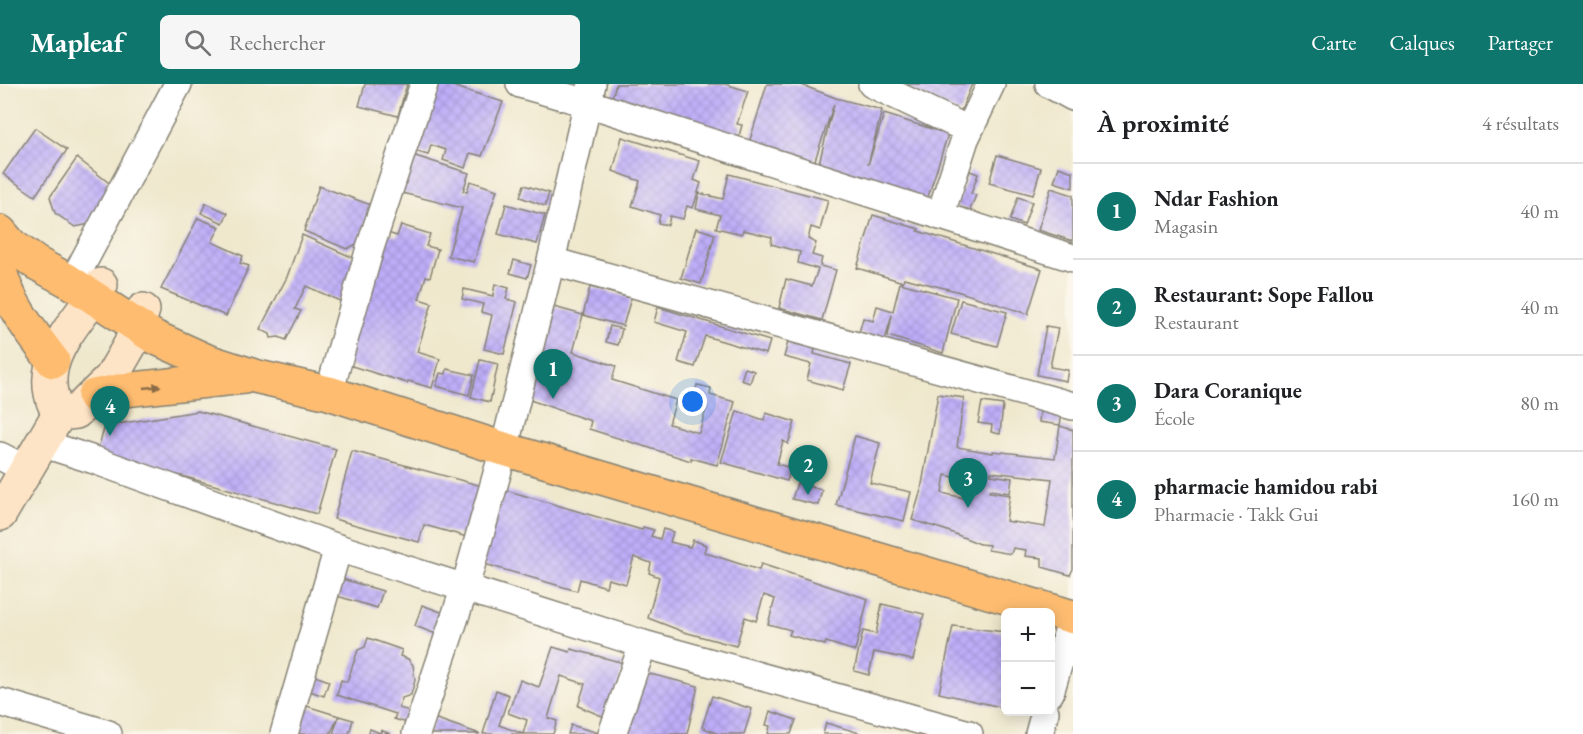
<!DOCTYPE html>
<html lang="fr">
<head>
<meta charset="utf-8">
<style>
  :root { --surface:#fff; --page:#f6f6f6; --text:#202124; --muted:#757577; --line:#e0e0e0; --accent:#0f766e }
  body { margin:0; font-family:"EB Garamond",serif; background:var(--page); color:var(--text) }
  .controls { position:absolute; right:18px; bottom:18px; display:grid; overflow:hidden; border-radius:9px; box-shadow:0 3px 15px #0003 }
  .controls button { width:54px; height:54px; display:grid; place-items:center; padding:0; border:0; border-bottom:2px solid var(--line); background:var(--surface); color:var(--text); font:30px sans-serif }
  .you { position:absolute; left:693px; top:318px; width:21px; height:21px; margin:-15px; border:4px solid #fff; border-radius:50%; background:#1a73e8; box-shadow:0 0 0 9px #1a73e833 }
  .badge { display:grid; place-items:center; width:39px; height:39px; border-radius:50%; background:var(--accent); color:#fff; font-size:20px; font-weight:700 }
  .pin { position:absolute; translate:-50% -50px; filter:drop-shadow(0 2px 3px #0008) }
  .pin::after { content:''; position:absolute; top:32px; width:21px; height:18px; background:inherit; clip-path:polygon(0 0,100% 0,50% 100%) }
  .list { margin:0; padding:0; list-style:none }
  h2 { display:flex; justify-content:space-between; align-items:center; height:78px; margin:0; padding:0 24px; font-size:26px }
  h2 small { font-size:20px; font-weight:400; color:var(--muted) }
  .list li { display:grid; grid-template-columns:39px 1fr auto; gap:18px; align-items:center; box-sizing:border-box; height:96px; padding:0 24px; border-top:2px solid var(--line) }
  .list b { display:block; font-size:22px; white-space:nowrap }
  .list p { margin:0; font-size:20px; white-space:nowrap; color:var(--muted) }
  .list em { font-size:20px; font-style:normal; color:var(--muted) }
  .icon { flex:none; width:33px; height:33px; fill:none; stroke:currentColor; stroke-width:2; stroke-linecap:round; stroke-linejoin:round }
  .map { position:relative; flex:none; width:1073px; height:650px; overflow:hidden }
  header { display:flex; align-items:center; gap:36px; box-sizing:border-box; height:84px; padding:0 30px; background:var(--accent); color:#fff }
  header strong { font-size:28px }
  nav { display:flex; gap:33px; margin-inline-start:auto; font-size:21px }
  .search { width:420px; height:54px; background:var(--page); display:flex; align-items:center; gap:15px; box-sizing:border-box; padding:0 21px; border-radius:9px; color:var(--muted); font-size:22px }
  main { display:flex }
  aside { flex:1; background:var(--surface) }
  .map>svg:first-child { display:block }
  .building { fill:url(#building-cross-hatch); fill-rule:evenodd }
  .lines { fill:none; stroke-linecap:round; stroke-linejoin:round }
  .street-casing { stroke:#868274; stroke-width:30 }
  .secondary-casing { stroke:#868274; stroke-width:36 }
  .highway-casing { stroke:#868274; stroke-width:36 }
  .street { stroke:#fff; stroke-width:27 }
  .secondary { stroke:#fee4c6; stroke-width:33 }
  .highway { stroke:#fdbc70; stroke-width:33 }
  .oneway { fill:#8c6c46 }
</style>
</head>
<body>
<header>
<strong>Mapleaf</strong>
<div class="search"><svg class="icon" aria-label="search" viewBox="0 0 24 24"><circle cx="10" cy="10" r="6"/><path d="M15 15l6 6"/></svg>Rechercher</div>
<nav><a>Carte</a><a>Calques</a><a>Partager</a></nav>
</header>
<main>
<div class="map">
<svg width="1073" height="650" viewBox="0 0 1073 650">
  <defs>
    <pattern id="building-cross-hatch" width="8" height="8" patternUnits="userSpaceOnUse" patternTransform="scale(1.5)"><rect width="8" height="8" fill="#beadf8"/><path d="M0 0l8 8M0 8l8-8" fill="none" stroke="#a394d4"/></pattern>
  </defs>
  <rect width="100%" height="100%" fill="#fbf7ec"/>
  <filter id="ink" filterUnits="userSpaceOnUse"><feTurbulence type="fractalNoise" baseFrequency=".0167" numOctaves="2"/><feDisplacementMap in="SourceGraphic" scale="12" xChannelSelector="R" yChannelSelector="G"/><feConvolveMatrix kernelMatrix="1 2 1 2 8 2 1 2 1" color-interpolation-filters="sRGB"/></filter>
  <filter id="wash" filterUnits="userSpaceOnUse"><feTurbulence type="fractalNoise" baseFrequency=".008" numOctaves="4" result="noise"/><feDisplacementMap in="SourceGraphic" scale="24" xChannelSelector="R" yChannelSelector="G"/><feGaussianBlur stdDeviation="1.35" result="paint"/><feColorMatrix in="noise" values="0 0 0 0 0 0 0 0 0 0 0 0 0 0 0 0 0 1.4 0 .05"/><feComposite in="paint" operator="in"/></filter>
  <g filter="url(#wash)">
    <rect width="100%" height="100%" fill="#efe8cd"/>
    <g id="blocks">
      <g class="building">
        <path d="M365,0H407L398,32L359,22Z"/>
        <path d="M427,0H446L503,18L482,72L470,69L465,84L443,76L446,66L431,61L428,71L404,64Z"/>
        <path d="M616,0H725L748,7L737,40L742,41L738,56L612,14Z"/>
        <path d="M767,0H799L836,14L882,26L868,81L884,30L948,50L927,116L818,83L834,20L814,79L749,59Z"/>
        <path d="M909,0H972L960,29L906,5Z"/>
        <path d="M35,44L67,66L35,112L3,90Z"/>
        <path d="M622,53L700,77L694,96L701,99L693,124L687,122L683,135L670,132L668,141L658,139L660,131L632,122L640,97L613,87Z"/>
        <path d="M406,69L469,89L463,107L467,108L470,97L497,106L474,178L448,172L462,124L394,107Z"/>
        <path d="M997,71L1041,84L1033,111L989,99Z"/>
        <path d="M77,74L113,102L90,140L75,143L55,129L50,113Z"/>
        <path d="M1059,83L1073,88V104L1054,98Z"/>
        <path d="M970,87L978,90L971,110L976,111L970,126L956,122Z"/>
        <path d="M729,90L828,116L820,146L811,143L808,155L816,159L812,171L822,174L820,182L836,186L822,236L779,224L786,195L812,202L818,185L798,179L800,168L771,160L772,153L743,146L742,150L716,144L720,131L696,125L699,109L723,115Z"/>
        <path d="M524,101L549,109L545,122L520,113Z"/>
        <path d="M319,102L371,121L360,158L347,165L304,147Z"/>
        <path d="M1051,104L1073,111V157L1038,146Z"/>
        <path d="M1018,113L1032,118L1024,141L1010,136Z"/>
        <path d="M206,119L228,129L223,139L201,129Z"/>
        <path d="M506,120L545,131L537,160L498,150Z"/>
        <path d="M873,131L919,145L918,147L1042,185L1028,230L960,208L904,194L903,198L857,184Z"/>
        <path d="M198,134L220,143L212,158L243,172L240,179L249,182L226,232L161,205Z"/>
        <path d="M401,141L430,150L426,162L438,165L430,193L426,192L419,215L432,219L417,268L440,275L432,304L408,297L407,299L342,279L369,174L381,178L383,169L372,166L378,146L397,152Z"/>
        <path d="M696,144L715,150L701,200L681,194Z"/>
        <path d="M302,151L356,175L342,218L306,202L295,225L301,227L286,256L279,253L271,254L270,250L260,245L287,193Z"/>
        <path d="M514,176L531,181L527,194L510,189Z"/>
        <path d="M900,199L957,214L943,269L888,252L892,231L885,256L859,249L863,234L873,237L877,222L893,227Z"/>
        <path d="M495,200L509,204L506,215L517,218L504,270L484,265L492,231L481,228L483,220L462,215L464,205L493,212Z"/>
        <path d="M590,203L631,214L623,242L583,231Z"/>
        <path d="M961,216L1007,228L997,262L951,250Z"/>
        <path d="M554,223L583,231L573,268L616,282L612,296L676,316L669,340L699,349L707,322L693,319L697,301L711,304L710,311L735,318L717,381L691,374V377L589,345L591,337L530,316Z"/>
        <path d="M658,223L770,257L766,270L705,252L695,283L678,278L687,248L654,238Z"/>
        <path d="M610,242L622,245L618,261L606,258Z"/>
        <path d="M1046,242L1058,244L1050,283L1068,286L1066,297L1037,291Z"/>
        <path d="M788,258L815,265L814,270L851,280L843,306L807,296L811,280L784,273Z"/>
        <path d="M480,276L498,280L490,318L471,313Z"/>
        <path d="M745,284L754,287L750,299L741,296Z"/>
        <path d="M447,285L474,291L469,311L436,302L440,289L446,290Z"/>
        <path d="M938,310L964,314L957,363L993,369V367L1055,374L1060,342L1073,346V485L1070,491L1042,483V474L1025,472L1026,466L1013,464L1011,470L988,466L989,461L980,460L945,446L912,436L921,406ZM991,388L1052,395L1045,443L1006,437L1010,411L989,408L990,406L1010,409L1012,394L991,391ZM945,391L967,396L964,414L942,409Z"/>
        <path d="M982,318L1003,321L1000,350L991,348L992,341L978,339Z"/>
        <path d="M1040,326L1062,329L1060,341L1039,338Z"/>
        <path d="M198,327L336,365L317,430L182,392L96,371L105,342Z"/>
        <path d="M737,327L764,336L766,329L795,338L788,360L783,357L777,380L791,384L787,397L721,378Z"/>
        <path d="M855,352L880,359L870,399L911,408L904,437L836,421Z"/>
        <path d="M352,367L486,403L471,454L424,441L419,458L334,435Z"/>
        <path d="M797,399L822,406L818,421L792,415Z"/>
        <path d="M502,405L642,446L643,443L654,446L651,452L660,455L663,445L673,448L670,458L690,463L693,456L706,461L704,468L709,470L759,486L761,480L868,515L855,567L826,558L825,561L789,551L791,546L768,540L775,515L764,511L756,537L745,533L736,562L684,548L648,534L659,493L649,489L651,479L634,473L626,500L608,495L606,503L580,495L577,507L481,479Z"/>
        <path d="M342,495L383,507L377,524L337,512Z"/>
        <path d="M882,520L924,530L913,576L874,568L869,591L854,587L863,547L876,550Z"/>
        <path d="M422,521L444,529L436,550L415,542Z"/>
        <path d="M953,542L1005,548V624L939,609Z"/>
        <path d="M368,554L402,566L400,572L408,575L413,581L415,596L411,611L402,614L399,624L410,627L407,639L394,635L396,630L337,611L341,596L347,598L358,566L365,563Z"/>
        <path d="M553,563L570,568L571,565L624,579L609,635L578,622L585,600L561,592L548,634L557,637L553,650H483L496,606L509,611L499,641L523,650L527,636L508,629L520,596L539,603Z"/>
        <path d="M642,588L698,602L687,650H626Z"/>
        <path d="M312,591L329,597L324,612L307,606Z"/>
        <path d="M712,612L752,625L744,650H718L702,643Z"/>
        <path d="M300,620L339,632L353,636L349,650H333L339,632L330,650H292Z"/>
        <path d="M770,627L796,636L791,650H768L770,642L766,641Z"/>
        <path d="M434,634L480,650H429Z"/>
        <path d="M826,639L860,649V650H823Z"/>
        <path d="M571,641L599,649V650H568Z"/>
        <path d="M370,645L380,649L381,646L390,650H368Z"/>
      </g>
    </g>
  </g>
  <g filter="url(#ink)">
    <use href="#blocks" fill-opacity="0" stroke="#868274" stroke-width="1.5"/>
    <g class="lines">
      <defs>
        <g id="street">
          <path d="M520,0L587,19L1073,174"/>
          <path d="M872,0L969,46"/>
          <path d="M1049,0L1073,13"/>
          <path d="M940,132L965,55L991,0"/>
          <path d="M551,177L1073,322"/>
          <path d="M79,186L178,0"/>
          <path d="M329,309L370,164L424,0"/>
          <path d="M41,359L94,376L338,464L643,560L969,650"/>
          <path d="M0,372L25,385"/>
          <path d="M1050,609L1073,530"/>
          <path d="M0,618L108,650"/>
          <path d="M284,650L338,464"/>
          <path d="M416,650L465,503L504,365L551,177L592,0"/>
          <path d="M612,650L643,560"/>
          <path d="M1039,650L1045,628"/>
        </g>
        <g id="secondary">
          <path d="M59,330C30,280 76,241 101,201"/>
          <path d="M59,330L76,328L111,294L130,261L143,226"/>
          <path d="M0,430L59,330"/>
        </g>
        <g id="highway">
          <path d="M0,148L11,161L36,179L67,196L154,253L207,277L254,292L329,309L504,365L1073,533"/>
          <path d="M0,186C8,220 32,249 53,277"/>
          <path d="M94,312L124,306L244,293"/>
        </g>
      </defs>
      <use href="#street" class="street-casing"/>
      <use href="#secondary" class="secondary-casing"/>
      <use href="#highway" class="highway-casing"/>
      <use href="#street" class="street"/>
      <use href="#secondary" class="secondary"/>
      <use href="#highway" class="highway"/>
    </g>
    <defs><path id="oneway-solid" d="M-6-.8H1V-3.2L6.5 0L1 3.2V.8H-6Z" transform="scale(1.5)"/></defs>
    <use class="oneway" href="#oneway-solid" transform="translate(152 303) rotate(-6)"/>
  </g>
</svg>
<div class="controls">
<button>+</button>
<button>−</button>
</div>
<div class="you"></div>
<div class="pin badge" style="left:553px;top:315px">1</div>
<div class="pin badge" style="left:808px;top:411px">2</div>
<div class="pin badge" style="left:968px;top:424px">3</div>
<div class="pin badge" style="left:110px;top:352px">4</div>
</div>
<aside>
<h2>À proximité<small>4 résultats</small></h2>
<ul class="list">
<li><span class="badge">1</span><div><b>Ndar Fashion</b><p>Magasin</p></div><em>40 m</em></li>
<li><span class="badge">2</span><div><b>Restaurant: Sope Fallou</b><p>Restaurant</p></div><em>40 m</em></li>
<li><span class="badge">3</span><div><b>Dara Coranique</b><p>École</p></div><em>80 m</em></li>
<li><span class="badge">4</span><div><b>pharmacie hamidou rabi</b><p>Pharmacie · Takk Gui</p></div><em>160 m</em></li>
</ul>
</aside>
</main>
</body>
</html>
